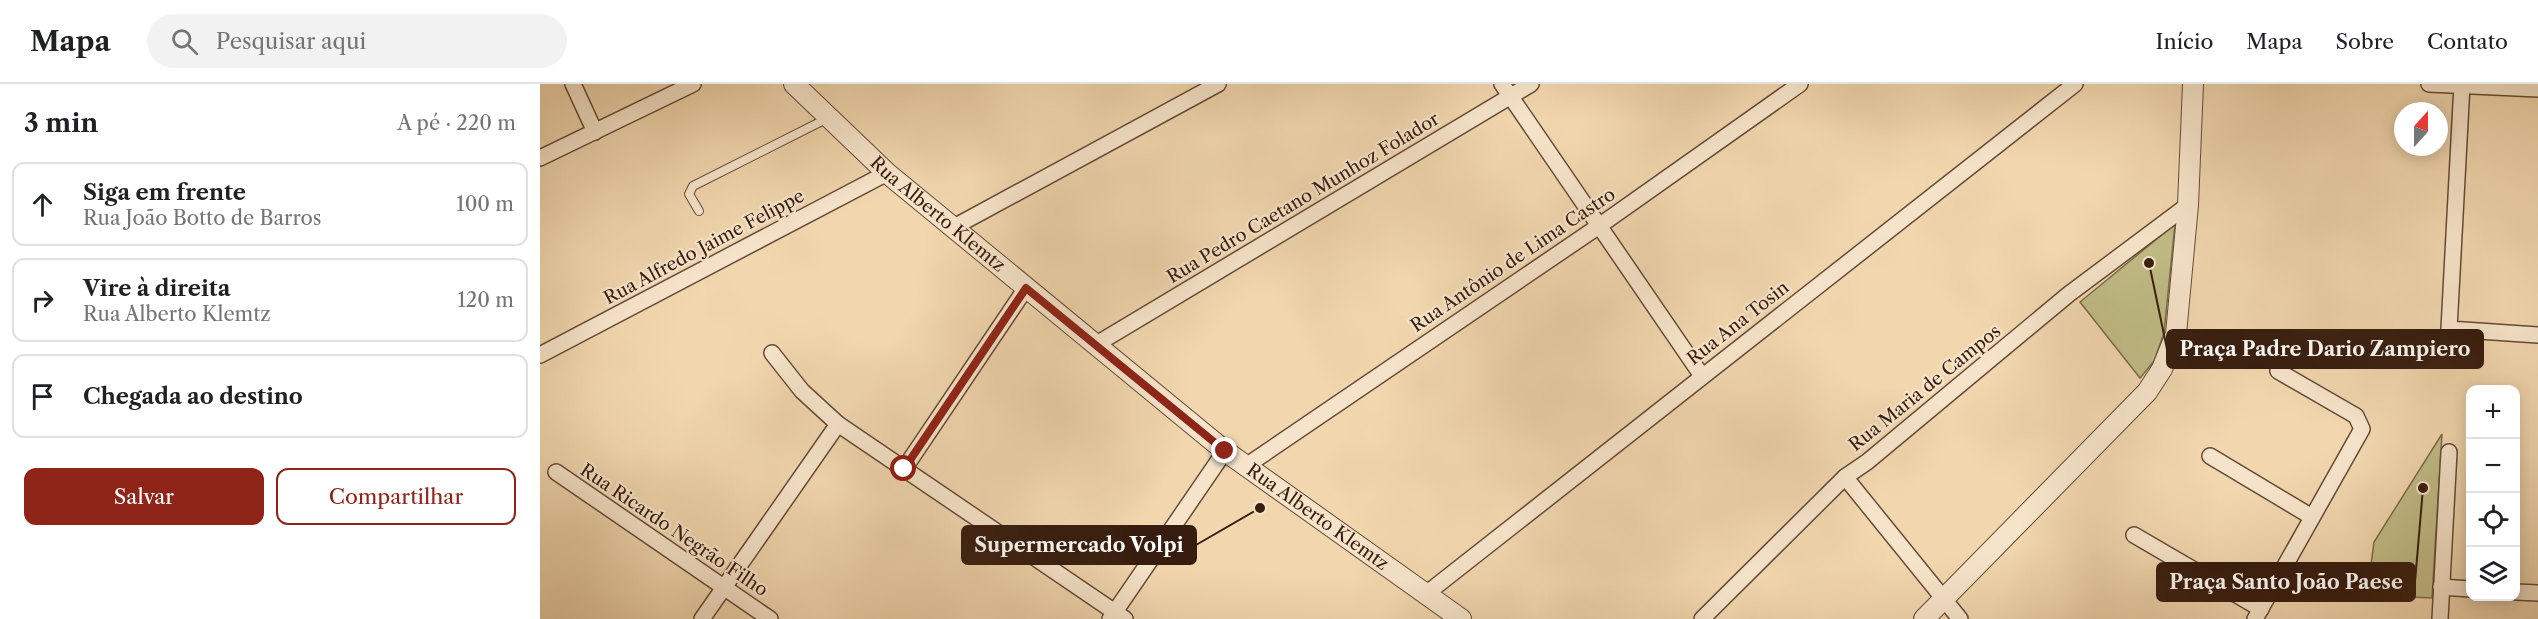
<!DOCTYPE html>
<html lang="pt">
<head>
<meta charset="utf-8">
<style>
  :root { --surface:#fff; --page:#f2f2f2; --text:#202124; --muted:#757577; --line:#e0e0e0; --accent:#8f2418 }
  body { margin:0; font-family:"Libre Caslon Text",serif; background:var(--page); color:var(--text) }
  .controls { position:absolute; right:18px; bottom:18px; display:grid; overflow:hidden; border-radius:12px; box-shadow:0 3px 15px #0003 }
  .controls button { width:54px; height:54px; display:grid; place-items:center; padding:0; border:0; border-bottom:2px solid var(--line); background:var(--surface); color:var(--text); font:30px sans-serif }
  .compass { position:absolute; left:1854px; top:18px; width:54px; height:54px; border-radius:50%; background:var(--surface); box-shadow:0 3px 15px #0003; rotate:21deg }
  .stop { position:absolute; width:18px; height:18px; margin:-14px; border:4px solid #8f2418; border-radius:50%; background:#fff }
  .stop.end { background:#8f2418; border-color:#fff; box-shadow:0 2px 6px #0008 }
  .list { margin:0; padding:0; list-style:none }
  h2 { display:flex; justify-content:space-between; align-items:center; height:78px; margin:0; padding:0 24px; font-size:26px }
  h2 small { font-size:20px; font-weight:400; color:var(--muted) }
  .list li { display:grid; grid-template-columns:39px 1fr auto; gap:18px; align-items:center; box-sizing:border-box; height:84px; margin:0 12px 12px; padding:0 12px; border:2px solid var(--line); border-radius:12px }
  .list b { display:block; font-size:22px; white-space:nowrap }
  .list p { margin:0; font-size:20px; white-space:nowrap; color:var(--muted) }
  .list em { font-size:20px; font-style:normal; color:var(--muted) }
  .actions { display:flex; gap:12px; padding:18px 24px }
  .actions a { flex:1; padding:14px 0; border:2px solid var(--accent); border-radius:12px; text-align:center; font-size:21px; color:var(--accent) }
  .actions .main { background:var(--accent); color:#fff }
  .icon { flex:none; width:33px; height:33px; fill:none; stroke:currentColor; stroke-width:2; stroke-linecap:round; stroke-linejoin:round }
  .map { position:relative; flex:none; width:1998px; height:535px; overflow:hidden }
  header { display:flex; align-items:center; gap:36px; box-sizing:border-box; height:84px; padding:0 30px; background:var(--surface); border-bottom:2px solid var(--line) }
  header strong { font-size:28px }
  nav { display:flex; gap:33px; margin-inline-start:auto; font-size:21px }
  .search { width:420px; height:54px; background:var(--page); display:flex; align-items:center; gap:15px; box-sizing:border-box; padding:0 21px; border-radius:33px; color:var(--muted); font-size:22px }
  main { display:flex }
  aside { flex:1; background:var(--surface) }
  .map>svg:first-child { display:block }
  .green { fill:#c0bc86; stroke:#7c6c4a; stroke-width:1.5 }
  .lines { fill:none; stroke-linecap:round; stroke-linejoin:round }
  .service-casing { stroke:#664b37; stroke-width:10 }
  .minor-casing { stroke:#664b37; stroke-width:18 }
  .tertiary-casing { stroke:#664b37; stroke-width:22 }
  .service { stroke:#f6e4ca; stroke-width:8 }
  .minor { stroke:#f6e4ca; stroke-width:15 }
  .tertiary { stroke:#f6e4ca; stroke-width:20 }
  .route { stroke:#8f2418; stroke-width:8 }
  .labels { text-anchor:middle; stroke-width:4.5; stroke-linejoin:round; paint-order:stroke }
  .street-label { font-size:18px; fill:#371d0f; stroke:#f6e4ca }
  .leader { fill:none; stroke:#371d0f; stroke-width:2 }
  .callout-dot { fill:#371d0f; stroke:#f6e4ca; stroke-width:2 }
  .callout { fill:#371d0f; stroke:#371d0f; stroke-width:2 }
  .callout-label { font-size:20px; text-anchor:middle; font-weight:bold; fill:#fff }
</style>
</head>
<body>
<header>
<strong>Mapa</strong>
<div class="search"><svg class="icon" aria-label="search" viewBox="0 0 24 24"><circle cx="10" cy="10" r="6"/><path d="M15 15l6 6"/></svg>Pesquisar aqui</div>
<nav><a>Início</a><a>Mapa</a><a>Sobre</a><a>Contato</a></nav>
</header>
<main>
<aside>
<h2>3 min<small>A pé · 220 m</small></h2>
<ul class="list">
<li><svg class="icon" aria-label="ahead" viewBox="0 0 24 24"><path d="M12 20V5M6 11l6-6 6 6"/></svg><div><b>Siga em frente</b><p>Rua João Botto de Barros</p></div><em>100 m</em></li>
<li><svg class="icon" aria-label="right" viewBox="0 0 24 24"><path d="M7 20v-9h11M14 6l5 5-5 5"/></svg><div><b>Vire à direita</b><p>Rua Alberto Klemtz</p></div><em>120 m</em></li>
<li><svg class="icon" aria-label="arrive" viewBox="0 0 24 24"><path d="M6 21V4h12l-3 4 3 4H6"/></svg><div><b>Chegada ao destino</b></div></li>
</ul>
<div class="actions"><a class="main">Salvar</a><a>Compartilhar</a></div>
</aside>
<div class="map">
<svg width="1998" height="535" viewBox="0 0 1998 535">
  <rect width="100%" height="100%" fill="#f1d6ae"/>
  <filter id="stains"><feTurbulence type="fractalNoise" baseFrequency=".00333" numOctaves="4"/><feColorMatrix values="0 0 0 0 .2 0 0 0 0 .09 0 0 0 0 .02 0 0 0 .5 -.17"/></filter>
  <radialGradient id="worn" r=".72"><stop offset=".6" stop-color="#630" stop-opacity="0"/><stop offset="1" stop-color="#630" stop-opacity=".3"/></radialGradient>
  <g class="green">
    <path d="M1635,140L1624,249L1614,277L1600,294L1540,218Z"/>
    <path d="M1902,350L1892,514L1827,511L1834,458Z"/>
  </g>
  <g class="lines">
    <defs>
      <path id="service" d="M159,127L149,110L153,102L288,34"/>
      <g id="minor">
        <path d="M33,0L55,48"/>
        <path d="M962,0L1162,292"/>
        <path d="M1889,0L1998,5"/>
        <path d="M1922,0L1909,245L1998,251"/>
        <path d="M0,74L153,0"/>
        <path d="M414,143L678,0"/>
        <path d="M555,261L991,0"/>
        <path d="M232,269L262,307L298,340L585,535"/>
        <path d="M0,271L347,89"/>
        <path d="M1670,372L1772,433"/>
        <path d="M706,382L1059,142L1260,0"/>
        <path d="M364,385L486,204"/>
        <path d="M16,388L230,535"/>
        <path d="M1305,393L1420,535"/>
        <path d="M1594,451L1721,525"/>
        <path d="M1901,503L1930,505"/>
        <path d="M1976,508L1998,509"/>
        <path d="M886,510L1535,0"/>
        <path d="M162,535L298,340"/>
        <path d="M570,535L685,367"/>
        <path d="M1162,535L1305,393L1327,378L1529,210L1648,121"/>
        <path d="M1715,535L1822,345L1816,332L1738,287"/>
        <path d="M1900,535L1909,368"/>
      </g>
      <g id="tertiary">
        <path id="s1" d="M254,0L347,89L685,367L921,535"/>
        <path d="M1384,535L1607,308L1622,285L1636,250L1648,121L1653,0"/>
      </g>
    </defs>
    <use href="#service" class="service-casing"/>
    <use href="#minor" class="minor-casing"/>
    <use href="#tertiary" class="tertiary-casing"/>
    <use href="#service" class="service"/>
    <use href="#minor" class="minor"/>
    <use href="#tertiary" class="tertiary"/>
  </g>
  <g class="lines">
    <path class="route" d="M364,385L486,204L685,367"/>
  </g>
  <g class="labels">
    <g class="street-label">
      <text transform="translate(763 114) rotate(-31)" y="6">Rua Pedro Caetano Munhoz Folador</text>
      <text dy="6" stroke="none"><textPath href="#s1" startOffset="194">Rua Alberto Klemtz</textPath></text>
      <text transform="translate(164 163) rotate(-28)" y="6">Rua Alfredo Jaime Felippe</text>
      <text transform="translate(973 176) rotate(-34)" y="6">Rua Antônio de Lima Castro</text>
      <text transform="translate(1198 239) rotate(-38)" y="6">Rua Ana Tosin</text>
      <text transform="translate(1385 304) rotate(-39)" y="6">Rua Maria de Campos</text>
      <text dy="6" stroke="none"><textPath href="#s1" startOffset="680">Rua Alberto Klemtz</textPath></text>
      <text transform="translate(134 446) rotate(34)" y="6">Rua Ricardo Negrão Filho</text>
    </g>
  </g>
  <path class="leader" d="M1609 179L1627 265M720 424L656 461M1883 404L1875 498"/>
  <g class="callout-dot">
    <circle cx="1609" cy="179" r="6"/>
    <circle cx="720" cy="424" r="6"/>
    <circle cx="1883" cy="404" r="6"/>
  </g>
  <g class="callout">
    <rect x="1627" y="246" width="316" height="38" rx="6"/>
    <rect x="422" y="442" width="234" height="38" rx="6"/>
    <rect x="1617" y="479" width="258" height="38" rx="6"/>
  </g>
  <g class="callout-label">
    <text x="1785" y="272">Praça Padre Dario Zampiero</text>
    <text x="539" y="468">Supermercado Volpi</text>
    <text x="1746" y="505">Praça Santo João Paese</text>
  </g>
  <rect width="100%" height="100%" filter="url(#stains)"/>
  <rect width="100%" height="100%" fill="url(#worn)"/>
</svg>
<div class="controls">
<button>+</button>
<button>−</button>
<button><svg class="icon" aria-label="locate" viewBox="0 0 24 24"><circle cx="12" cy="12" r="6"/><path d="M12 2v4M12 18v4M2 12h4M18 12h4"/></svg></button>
<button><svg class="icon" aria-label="layers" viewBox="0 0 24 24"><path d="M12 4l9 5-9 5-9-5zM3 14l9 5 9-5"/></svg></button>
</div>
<svg class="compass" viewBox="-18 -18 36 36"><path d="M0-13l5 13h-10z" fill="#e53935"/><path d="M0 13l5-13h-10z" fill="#757577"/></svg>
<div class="stop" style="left:364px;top:385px"></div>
<div class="stop end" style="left:685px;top:367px"></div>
</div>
</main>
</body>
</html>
